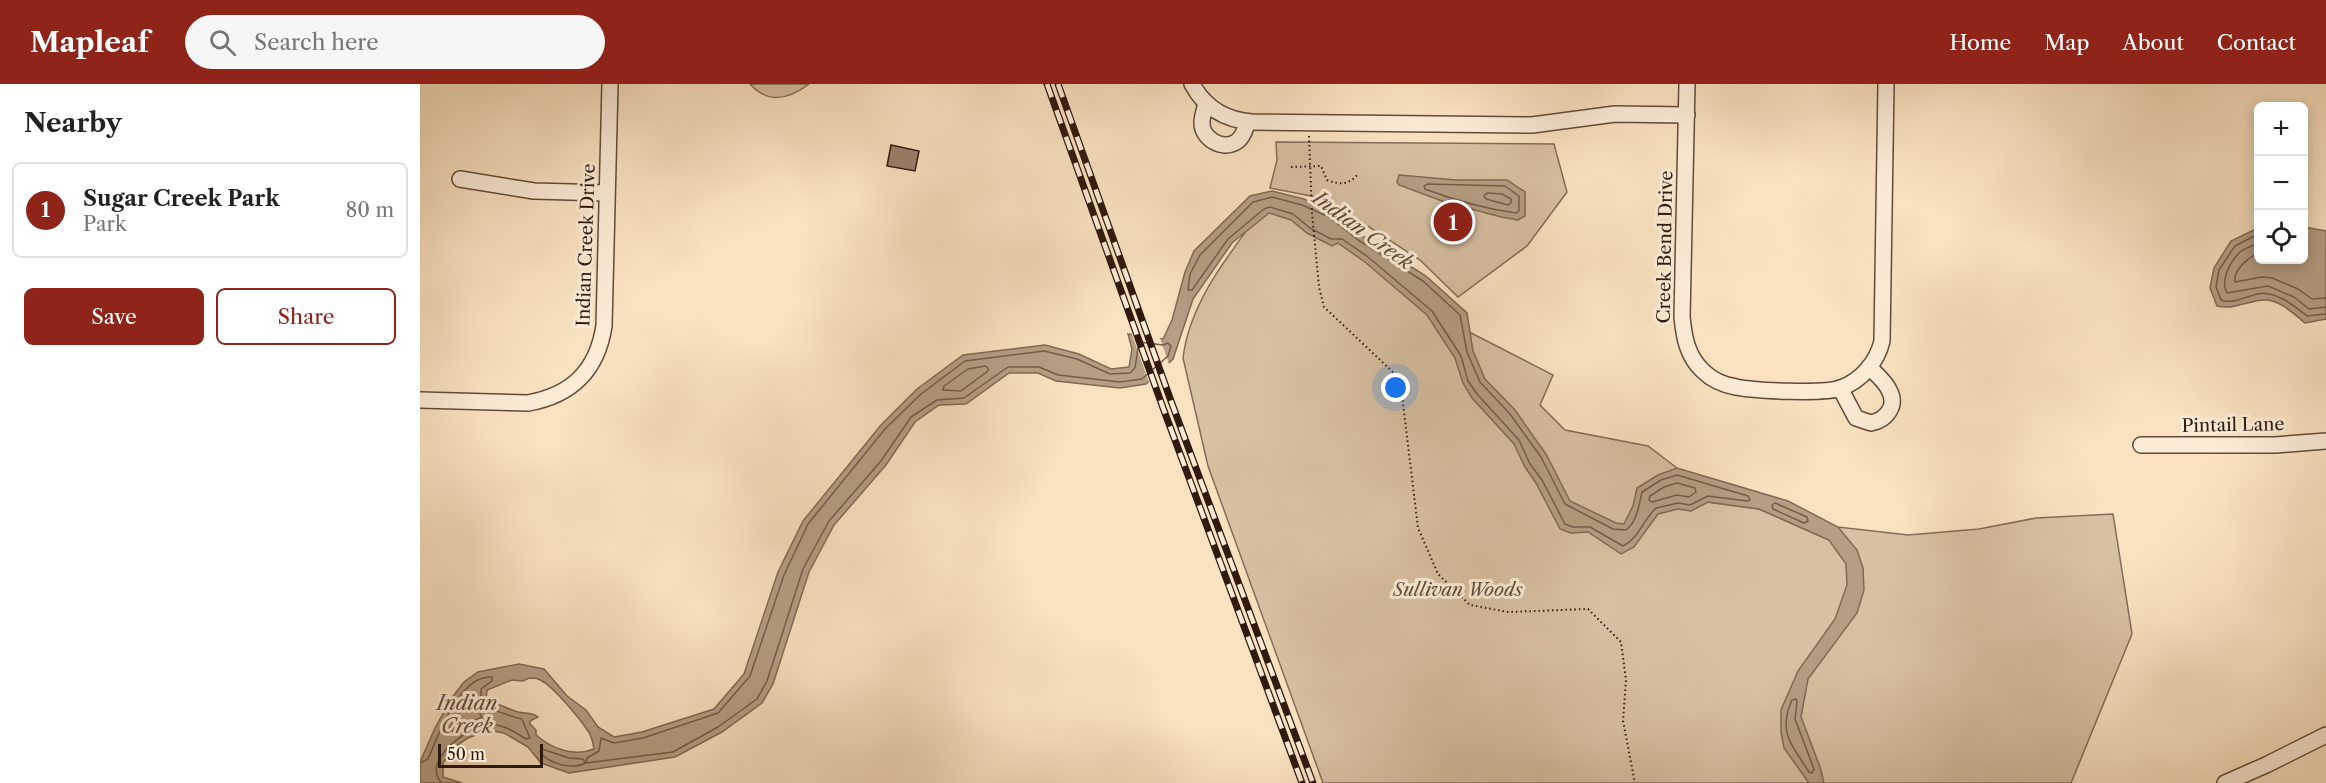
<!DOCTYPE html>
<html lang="en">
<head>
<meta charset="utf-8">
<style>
  :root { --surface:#fff; --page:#f6f6f6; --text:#222; --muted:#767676; --line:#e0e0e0; --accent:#8f2418 }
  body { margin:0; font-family:"Libre Caslon Text",serif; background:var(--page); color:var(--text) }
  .controls { position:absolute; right:18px; top:18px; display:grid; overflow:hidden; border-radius:9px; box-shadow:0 3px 15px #0003 }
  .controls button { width:54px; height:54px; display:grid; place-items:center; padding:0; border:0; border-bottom:2px solid var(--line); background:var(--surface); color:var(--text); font:30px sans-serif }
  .scale { position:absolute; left:18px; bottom:15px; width:105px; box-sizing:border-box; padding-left:6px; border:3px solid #31190e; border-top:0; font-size:16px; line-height:21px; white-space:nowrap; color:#31190e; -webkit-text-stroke:4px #fcecd6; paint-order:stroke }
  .you { position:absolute; left:976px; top:304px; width:21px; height:21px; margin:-15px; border:4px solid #fff; border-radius:50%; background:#1a73e8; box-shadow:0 0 0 9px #1a73e833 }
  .badge { display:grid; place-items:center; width:39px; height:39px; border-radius:50%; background:var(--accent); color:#fff; font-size:20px; font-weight:700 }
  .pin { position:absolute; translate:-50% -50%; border:3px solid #fff; box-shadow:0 2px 6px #0006 }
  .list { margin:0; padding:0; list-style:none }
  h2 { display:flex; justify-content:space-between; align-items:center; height:78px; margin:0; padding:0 24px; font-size:26px }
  h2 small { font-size:20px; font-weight:400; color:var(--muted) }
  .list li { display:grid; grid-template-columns:39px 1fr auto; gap:18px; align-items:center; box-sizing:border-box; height:96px; margin:0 12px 12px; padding:0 12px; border:2px solid var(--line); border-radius:9px }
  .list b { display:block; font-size:22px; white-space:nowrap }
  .list p { margin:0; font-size:20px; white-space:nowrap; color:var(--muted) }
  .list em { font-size:20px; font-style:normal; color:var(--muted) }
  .actions { display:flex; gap:12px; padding:18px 24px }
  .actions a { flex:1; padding:14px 0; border:2px solid var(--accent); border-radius:9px; text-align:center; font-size:21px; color:var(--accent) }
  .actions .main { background:var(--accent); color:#fff }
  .icon { flex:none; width:33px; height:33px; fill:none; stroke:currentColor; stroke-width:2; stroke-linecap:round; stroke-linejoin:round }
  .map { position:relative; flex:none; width:1906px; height:699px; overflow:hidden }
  header { display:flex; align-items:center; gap:36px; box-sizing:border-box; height:84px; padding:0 30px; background:var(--accent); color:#fff }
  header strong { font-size:28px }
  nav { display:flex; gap:33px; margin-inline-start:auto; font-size:21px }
  .search { width:420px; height:54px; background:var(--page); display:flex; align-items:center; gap:15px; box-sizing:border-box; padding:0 21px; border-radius:33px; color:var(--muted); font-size:22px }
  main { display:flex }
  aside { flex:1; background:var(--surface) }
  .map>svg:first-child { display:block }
  .green { fill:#d8c0a2; stroke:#846c58; stroke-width:1.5 }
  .water { fill:#b69e83; stroke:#816954; stroke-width:1.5; fill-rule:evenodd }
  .pier { fill:#fae2c0 }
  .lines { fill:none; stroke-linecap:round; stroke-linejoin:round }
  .shore { stroke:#745c48; stroke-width:1.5 }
  .building { fill:#9a826b; stroke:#31190e; stroke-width:1.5 }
  .minor-casing { stroke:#634b3a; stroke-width:18 }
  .path { stroke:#31190e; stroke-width:2; stroke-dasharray:1.5 3; stroke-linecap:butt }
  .minor { stroke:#fcecd6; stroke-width:15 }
  .rail-casing { stroke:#31190e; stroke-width:7 }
  .rail { stroke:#fcecd6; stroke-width:4.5; stroke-dasharray:14; stroke-linecap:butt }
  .labels { text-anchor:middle; stroke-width:6; stroke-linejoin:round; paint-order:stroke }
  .street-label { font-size:18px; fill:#31190e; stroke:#fcecd6 }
  .park-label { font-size:18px; font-style:italic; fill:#634b3a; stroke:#fcecd6 }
  .water-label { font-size:20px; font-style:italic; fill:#664e3d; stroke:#fcecd6 }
</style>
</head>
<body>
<header>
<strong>Mapleaf</strong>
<div class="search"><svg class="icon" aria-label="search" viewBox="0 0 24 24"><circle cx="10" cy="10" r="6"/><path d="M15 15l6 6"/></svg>Search here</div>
<nav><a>Home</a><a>Map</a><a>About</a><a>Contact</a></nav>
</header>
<main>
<aside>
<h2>Nearby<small></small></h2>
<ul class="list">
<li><span class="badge">1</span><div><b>Sugar Creek Park</b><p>Park</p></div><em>80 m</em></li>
</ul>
<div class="actions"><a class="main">Save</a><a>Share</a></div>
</aside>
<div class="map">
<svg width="1906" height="699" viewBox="0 0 1906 699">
  <rect width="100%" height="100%" fill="#fae2c0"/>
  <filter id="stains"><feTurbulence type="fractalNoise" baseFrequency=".00333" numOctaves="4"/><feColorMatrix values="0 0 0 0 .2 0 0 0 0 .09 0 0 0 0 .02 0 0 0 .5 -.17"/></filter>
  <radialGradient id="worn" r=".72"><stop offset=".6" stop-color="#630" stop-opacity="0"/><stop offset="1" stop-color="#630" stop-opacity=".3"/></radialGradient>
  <g class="green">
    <path d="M330,0H389C368,16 348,20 330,0Z"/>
    <path d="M856,58L1134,60L1147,108L1107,162L1038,213L1000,176L906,115L850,104L857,76Z"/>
    <path d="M847,119H874L1018,232L1133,291L1120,321L1145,346L1228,362L1257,384L1256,414L1339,425L1409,456L1418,443L1488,451L1559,445L1616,434L1693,430L1712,550L1651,699H903L788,382L763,274C770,215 813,166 847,119Z"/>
  </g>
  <g class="water">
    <path d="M979,91L1036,96H1087L1105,108V132L1098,136L1081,133L1022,117L979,101L977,98Z"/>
    <path d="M852,107L884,115L912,128L941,151L1006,192L1047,229L1053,267L1065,295L1095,326L1113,352L1126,370L1150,417L1196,439L1204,440L1213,422L1217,404L1238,391L1257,384L1368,417L1418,443L1437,466L1443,484L1444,506L1437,529L1388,595L1381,633L1400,683L1404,699H1389L1364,664L1361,648V626L1378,587L1415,535L1427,501L1426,480L1409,456L1339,425L1288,418L1271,427L1258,425L1238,430L1214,463L1201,470L1168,448L1151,449L1140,445L1116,399L1105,383L1094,360L1052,314L1043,299L1035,274L1007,231L945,178L918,159L912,162L887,149L871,136L849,129L812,159L773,215L753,275L726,300L700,304L636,297L618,289H589L546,320L519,321L495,338L466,381L414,441L389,488L353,600L342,619L302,648L255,673L149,689L121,679L108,663L84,649L68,646L48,654L35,663L23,679V693L42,699H0V678L15,644L31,615L44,598L58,588L99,580L124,585L147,612L166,626L178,643L194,653L222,648L294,625L324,590L358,488L383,437L461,341L497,305L543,271L625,261L659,270L691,285L709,283L712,265L708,250L743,255L752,236L765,188L774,167L830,112ZM109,594C112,594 116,594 118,595C131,599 160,635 168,647C172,652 173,658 174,665C154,673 132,665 116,651V646L110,640V637L118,633C111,628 106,630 98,628C88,626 81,619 70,619L66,616L67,606L92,596L103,597Z"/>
    <path d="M1884,143L1906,147V235L1885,239C1874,230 1859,215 1844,216C1827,217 1814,226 1797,222L1790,204L1794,184L1811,157L1838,144V176H1884Z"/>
  </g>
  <path class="pier" d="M711,248L739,251L750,283L730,301Z"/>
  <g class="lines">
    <g class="shore">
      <path d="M1007,100L1085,102L1099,112V127L1096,129C1066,125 1034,116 1005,105L1004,102Z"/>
      <path d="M1067,109L1082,110L1091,115V119L1088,121L1066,115L1064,112Z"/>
      <path d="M852,113L882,121L909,133L938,156L1003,197L1040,231L1047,268L1060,298L1090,330L1108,355L1121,373L1145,420L1193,445L1206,446C1217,438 1219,421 1222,408L1241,396L1257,391L1328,412L1330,416L1327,417L1288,412L1270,421L1258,419L1236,424C1223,436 1219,454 1203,462L1170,443H1153L1145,440L1122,396L1110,380L1099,356L1057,310L1048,297L1041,272L1012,227L948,173L922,155H911L890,144L873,130L850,123L844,125L808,155L772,206H768L770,190L780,171L833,118Z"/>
      <path d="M1838,150L1815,162L1799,186L1796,203L1801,216C1817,222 1833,206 1849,210C1864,213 1875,223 1887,232L1906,230"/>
      <path d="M1838,159C1833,162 1825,164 1820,168C1810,178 1800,196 1807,209L1848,202L1874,213L1889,225L1906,223"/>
      <path d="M1838,169C1828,174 1813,186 1815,198L1842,193L1852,194L1878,205L1892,215L1906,214"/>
      <path d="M719,258L743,261L748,259L751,262L748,272L722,295L700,298L638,291L619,283H588L544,314L517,316L491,333L461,377L409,437L383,485L347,597L337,615L298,643L253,668L166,679L167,674L179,667L181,654L194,659L223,654L298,629L330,592L364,491L388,440L465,345L501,310L545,277L624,267L657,275L690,290L710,289L715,284Z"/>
      <path d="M565,282L568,284V287L541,307L523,306L524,302L548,285Z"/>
      <path d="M1257,399L1275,404L1276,408L1269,413L1257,411L1232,418L1229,416L1230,412L1244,403Z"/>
      <path d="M1355,419L1387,433L1388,437L1384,439L1353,425L1352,421Z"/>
      <path d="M1376,615L1377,618L1375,635L1394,685L1392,689L1389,688C1373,662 1357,650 1372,616Z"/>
      <path d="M48,616H52L62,633L32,647L30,643Z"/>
      <path d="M122,665L149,674L163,675L165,679C152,686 129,680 120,668Z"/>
      <path d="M0,679L8,675C19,650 39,591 72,593V597L61,605V619C66,624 93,633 102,635L110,654L106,655C95,648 80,638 66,641C47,644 0,677 22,699"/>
    </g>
  </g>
  <path class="building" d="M471,61L499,67L495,87L467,82Z"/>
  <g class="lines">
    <defs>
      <g id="minor">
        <path d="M772,0C785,24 805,36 832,38L1112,41L1195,30L1267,31"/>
        <path d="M1267,0L1262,233C1264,253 1267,272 1283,287C1292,296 1304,301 1316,303C1335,307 1405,310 1421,304C1442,296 1457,278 1462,257L1466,0"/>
        <path d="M786,19C785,25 782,32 782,38C781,54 802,67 816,58C823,54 825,45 828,38"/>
        <path d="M40,95L114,107L187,109"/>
        <path d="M1420,304L1436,334L1451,339C1466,336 1478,322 1469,306C1465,297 1456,290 1449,283"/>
        <path d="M0,316L108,319C152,311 177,287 184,242L190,0"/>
        <path d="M1721,361H1855L1906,357"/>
        <path d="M1805,699L1846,681L1906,651"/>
      </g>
    </defs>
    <use href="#minor" class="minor-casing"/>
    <g class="path">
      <path d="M889,52L892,129L899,203L904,223L975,290L982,311L998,444L1018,490L1050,521L1088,528L1168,525L1201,558L1206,596L1203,637L1215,699"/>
      <path d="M871,83L901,82L907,96C920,101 929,101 938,90"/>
    </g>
    <use href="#minor" class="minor"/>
    <defs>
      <g id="rail">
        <path d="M627,0L742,321L882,699"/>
        <path d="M638,0L751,317L893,699"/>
      </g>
    </defs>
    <use href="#rail" class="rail-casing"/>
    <use href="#rail" class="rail"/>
  </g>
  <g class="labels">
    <g class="street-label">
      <text transform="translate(166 161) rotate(-88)" y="6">Indian Creek Drive</text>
      <text transform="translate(1245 163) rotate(-89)" y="6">Creek Bend Drive</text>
      <text transform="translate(1813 341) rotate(-1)" y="6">Pintail Lane</text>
    </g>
    <g class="park-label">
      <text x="1038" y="512">Sullivan Woods</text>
    </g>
    <g class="water-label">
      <text transform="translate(943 146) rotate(36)" y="7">Indian Creek</text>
      <text x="47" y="626">Indian<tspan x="47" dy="23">Creek</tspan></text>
    </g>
  </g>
  <rect width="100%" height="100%" filter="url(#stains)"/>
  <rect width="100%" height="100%" fill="url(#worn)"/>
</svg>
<div class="controls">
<button>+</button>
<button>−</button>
<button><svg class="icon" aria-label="locate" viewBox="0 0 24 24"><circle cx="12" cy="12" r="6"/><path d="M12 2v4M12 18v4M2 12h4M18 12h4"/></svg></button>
</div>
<div class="scale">50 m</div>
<div class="you"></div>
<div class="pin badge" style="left:1033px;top:138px">1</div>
</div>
</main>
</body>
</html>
